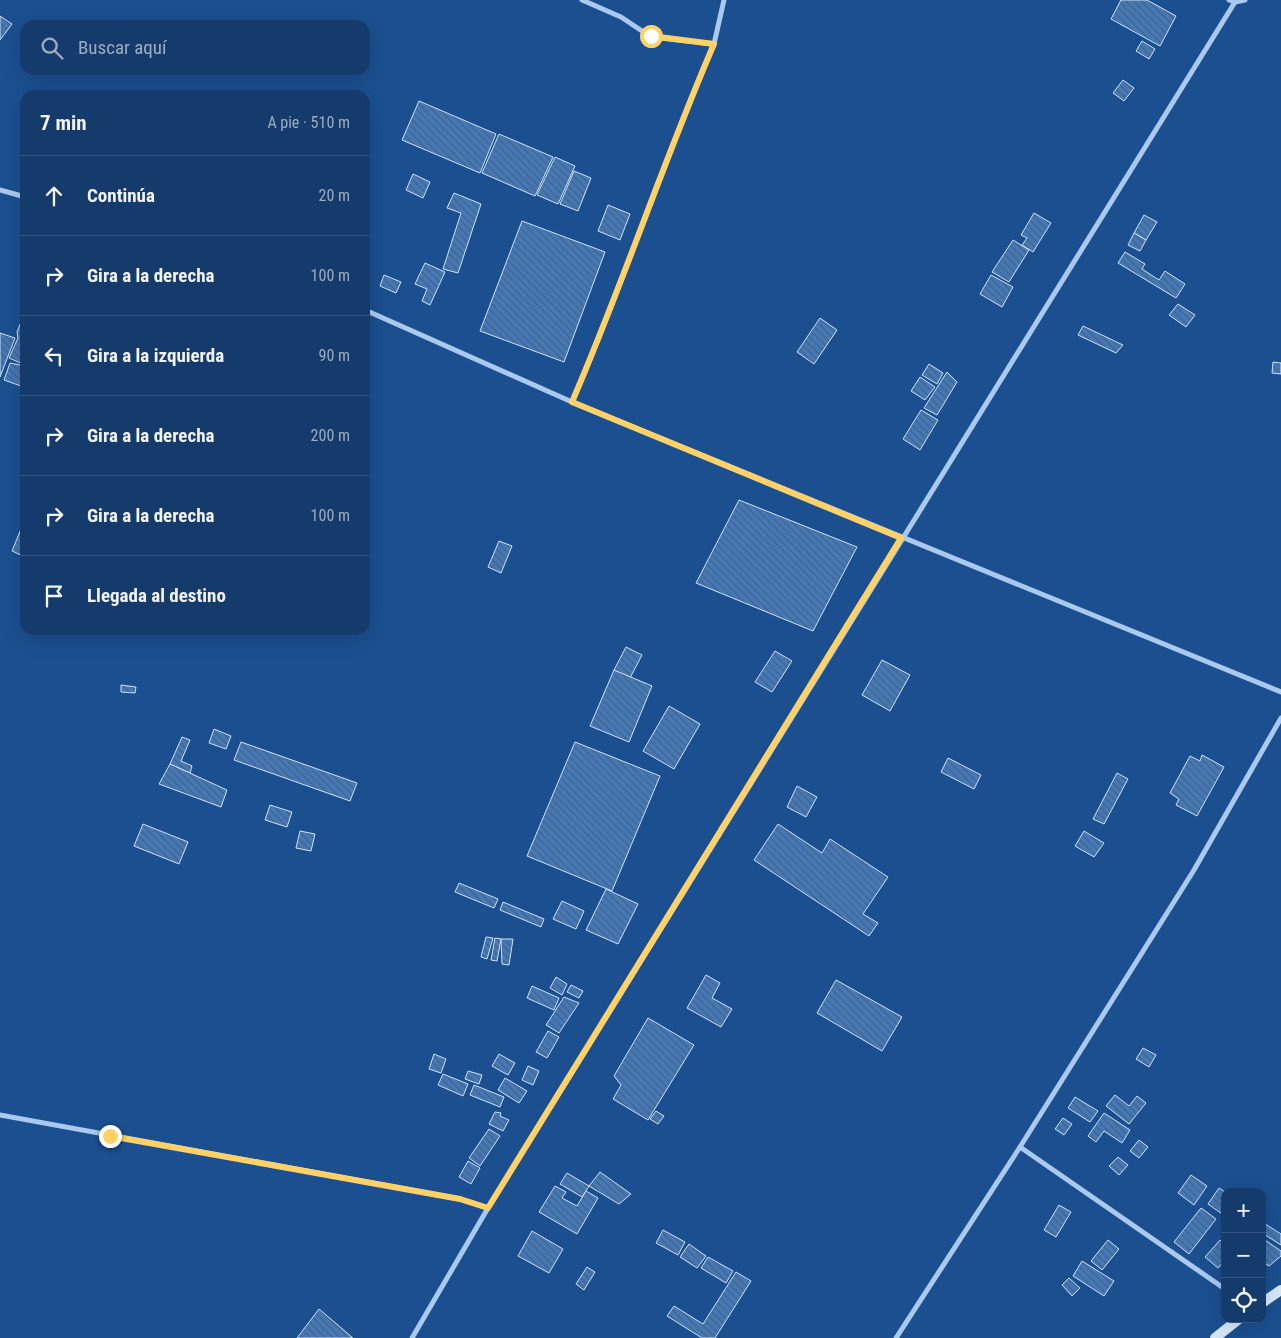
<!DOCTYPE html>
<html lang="es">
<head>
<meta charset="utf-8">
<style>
  :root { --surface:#143b6b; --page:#1d4271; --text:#f1f3f6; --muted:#9dadc1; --line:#33557e }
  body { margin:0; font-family:"Roboto Condensed",sans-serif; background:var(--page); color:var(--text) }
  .controls { position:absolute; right:15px; bottom:15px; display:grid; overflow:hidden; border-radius:10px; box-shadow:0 5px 20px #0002 }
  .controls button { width:45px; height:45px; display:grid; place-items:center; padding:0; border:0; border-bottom:1px solid var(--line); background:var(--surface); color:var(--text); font:25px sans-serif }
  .stop { position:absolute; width:15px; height:15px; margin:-11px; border:4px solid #ffd166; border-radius:50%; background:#fff }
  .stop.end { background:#ffd166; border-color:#fff; box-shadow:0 1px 5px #0008 }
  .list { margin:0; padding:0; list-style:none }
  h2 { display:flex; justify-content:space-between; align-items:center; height:65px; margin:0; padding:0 20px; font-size:21px }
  h2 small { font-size:16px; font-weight:400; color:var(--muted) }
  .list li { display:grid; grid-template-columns:32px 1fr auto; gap:15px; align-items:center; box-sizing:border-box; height:80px; padding:0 20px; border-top:1px solid var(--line) }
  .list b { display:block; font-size:19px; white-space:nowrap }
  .list em { font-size:16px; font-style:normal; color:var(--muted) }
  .icon { flex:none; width:28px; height:28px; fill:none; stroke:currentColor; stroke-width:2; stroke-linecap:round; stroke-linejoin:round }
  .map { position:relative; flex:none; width:1281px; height:1338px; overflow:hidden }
  .search { position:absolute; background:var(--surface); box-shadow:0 5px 20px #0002; left:20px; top:20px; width:350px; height:55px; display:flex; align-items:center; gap:12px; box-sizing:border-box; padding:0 18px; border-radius:15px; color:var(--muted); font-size:19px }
  .panel { position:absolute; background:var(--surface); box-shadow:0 5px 20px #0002; left:20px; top:90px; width:350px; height:545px; border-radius:15px }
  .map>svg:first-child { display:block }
  .building { fill:url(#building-back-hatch); stroke:#cfe3fa }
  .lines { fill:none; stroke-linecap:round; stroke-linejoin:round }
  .street { stroke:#a9c9ee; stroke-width:5 }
  .secondary { stroke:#d6e6fa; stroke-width:10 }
  .route { stroke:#ffd166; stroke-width:6 }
</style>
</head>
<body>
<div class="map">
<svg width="1281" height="1338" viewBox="0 0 1281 1338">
  <defs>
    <pattern id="building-back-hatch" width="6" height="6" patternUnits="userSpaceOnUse" patternTransform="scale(1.25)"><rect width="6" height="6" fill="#4478b7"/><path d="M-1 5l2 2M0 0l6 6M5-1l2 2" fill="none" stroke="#486282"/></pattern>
  </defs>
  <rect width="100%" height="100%" fill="#1b4f8f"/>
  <g class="building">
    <path d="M1121,0H1147L1176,16L1160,46L1111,19Z"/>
    <path d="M0,16L12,24L0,40Z"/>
    <path d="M1142,41L1155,49L1149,59L1136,51Z"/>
    <path d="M1123,80L1134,88L1124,101L1113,93Z"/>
    <path d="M419,101L496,134L480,173L402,140Z"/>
    <path d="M499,134L553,157L535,196L482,173Z"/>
    <path d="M555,157L575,166L558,204L537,195Z"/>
    <path d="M574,171L591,178L578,211L560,204Z"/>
    <path d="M413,174L430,182L423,198L406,190Z"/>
    <path d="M454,193L481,204L458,273L443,269L461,213L447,208Z"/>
    <path d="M608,205L630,214L620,240L598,231Z"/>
    <path d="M1034,213L1051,223L1033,252L1022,245L1027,238L1021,235Z"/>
    <path d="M1144,215L1157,222L1146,240L1134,233Z"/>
    <path d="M522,221L605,252L564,362L480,331Z"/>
    <path d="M1134,233L1146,240L1140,251L1128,245Z"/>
    <path d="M1013,240L1029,250L1009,282L992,272Z"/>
    <path d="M1125,252L1145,264L1142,269L1159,280L1165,271L1185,284L1176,298L1118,263Z"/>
    <path d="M425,263L445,272L430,305L422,301L427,289L415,284Z"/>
    <path d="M384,275L401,282L396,293L380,286Z"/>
    <path d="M991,275L1013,287L1002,307L980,294Z"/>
    <path d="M1178,304L1195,315L1186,327L1169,315Z"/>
    <path d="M23,317L25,318V365L9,358L18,338L17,332Z"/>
    <path d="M820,318L837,330L814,364L797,352Z"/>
    <path d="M1083,326L1123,345L1116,353L1078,335Z"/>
    <path d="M0,333L15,338L0,377Z"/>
    <path d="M1273,362L1281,363V374L1272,373Z"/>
    <path d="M10,363L25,366L21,386L4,380Z"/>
    <path d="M929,364L943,373L937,384L922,375Z"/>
    <path d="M947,372L957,382L937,415L924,408Z"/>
    <path d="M920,377L935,387L925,400L911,391Z"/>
    <path d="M921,410L938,420L920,450L903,439Z"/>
    <path d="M739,500L857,547L813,631L696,583Z"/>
    <path d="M21,529L25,531V557L12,551Z"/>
    <path d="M499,541L512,546L501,573L488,567Z"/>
    <path d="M626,647L642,655L630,678L614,670Z"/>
    <path d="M775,651L792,661L772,692L755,682Z"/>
    <path d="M882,660L910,675L890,711L862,695Z"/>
    <path d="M614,670L652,686L629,742L590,726Z"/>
    <path d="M121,685L136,687L135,693L121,692Z"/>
    <path d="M669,706L700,724L674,769L643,751Z"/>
    <path d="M214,729L231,736L226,749L209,743Z"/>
    <path d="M182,737L190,740L181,761L192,766L190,773L170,764Z"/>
    <path d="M241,742L357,783L350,801L234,760Z"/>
    <path d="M575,742L660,776L612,891L527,856Z"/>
    <path d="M1202,755L1224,767L1197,816L1176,805L1179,799L1170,793L1190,756L1200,761Z"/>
    <path d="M948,758L981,775L974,789L941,772Z"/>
    <path d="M170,764L227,790L221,807L159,784Z"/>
    <path d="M1117,773L1128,779L1104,824L1093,819Z"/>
    <path d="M797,786L817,797L806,817L787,807Z"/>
    <path d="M270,805L292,812L287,827L265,820Z"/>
    <path d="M143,824L188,842L179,864L134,846Z"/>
    <path d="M778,824L822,853L830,839L888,877L863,914L878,923L869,936L754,860Z"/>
    <path d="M300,831L315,834L311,851L296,848Z"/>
    <path d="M1084,831L1104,843L1094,857L1075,846Z"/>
    <path d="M459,883L498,899L494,908L455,892Z"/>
    <path d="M606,889L638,904L618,944L586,930Z"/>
    <path d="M562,901L584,911L576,929L553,919Z"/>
    <path d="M503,902L544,919L541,927L500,910Z"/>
    <path d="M486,937L493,938L487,959L481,957Z"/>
    <path d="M495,938L501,939L497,961L491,960Z"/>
    <path d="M501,939H513L509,965L502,964Z"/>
    <path d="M706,975L720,983L712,998L732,1009L721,1027L687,1008Z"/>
    <path d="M556,977L567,984L562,995L550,988Z"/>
    <path d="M836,980L902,1017L882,1051L817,1013Z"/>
    <path d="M571,985L583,991L579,998L567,992Z"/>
    <path d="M532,986L559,998L554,1010L527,998Z"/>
    <path d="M564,997L579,1003L559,1033L546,1025Z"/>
    <path d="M648,1018L694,1045L648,1120L613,1099L621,1085L614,1076Z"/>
    <path d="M548,1031L559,1037L547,1058L536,1052Z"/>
    <path d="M1143,1048L1156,1055L1149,1067L1136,1059Z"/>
    <path d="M434,1054L446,1059L441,1073L429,1069Z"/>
    <path d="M499,1054L515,1063L508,1075L492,1066Z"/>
    <path d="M528,1066L539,1071L533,1085L522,1080Z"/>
    <path d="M468,1071L482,1075L479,1084L465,1079Z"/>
    <path d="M443,1074L468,1084L463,1096L438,1085Z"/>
    <path d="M505,1078L527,1091L519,1103L498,1090Z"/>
    <path d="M474,1085L504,1097L500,1107L470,1095Z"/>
    <path d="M1115,1095L1129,1106L1137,1096L1146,1103L1129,1124L1106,1106Z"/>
    <path d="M1075,1097L1098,1111L1090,1122L1068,1108Z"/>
    <path d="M656,1111L664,1116L658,1124L650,1119Z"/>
    <path d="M495,1112L501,1113L500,1116L509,1120L503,1131L489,1124Z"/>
    <path d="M1104,1113L1130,1130L1122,1143L1104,1131L1096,1142L1088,1136Z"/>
    <path d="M1063,1118L1072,1124L1064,1135L1055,1129Z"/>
    <path d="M489,1129L500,1136L480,1166L469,1158Z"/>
    <path d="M1139,1140L1148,1147L1139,1158L1130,1151Z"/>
    <path d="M1118,1157L1128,1165L1119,1175L1109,1166Z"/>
    <path d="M468,1161L480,1168L471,1184L459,1177Z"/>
    <path d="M600,1172L631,1194L619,1204L589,1186Z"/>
    <path d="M567,1173L589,1186L582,1197L560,1184Z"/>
    <path d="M1191,1175L1207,1186L1194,1205L1178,1193Z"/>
    <path d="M555,1186L566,1192L562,1198L577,1206L586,1191L598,1198L577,1234L539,1212Z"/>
    <path d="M1219,1188L1225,1192V1216L1208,1204Z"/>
    <path d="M1059,1205L1071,1212L1056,1237L1044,1230Z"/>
    <path d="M1201,1208L1216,1219L1189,1254L1174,1242Z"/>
    <path d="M1262,1222L1281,1234V1245L1262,1233Z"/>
    <path d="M663,1230L685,1242L678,1255L656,1243Z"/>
    <path d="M532,1231L563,1249L549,1273L518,1256Z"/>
    <path d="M1262,1238L1281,1251V1256L1269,1266L1262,1262Z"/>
    <path d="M1108,1240L1119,1249L1102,1270L1091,1261Z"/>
    <path d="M1220,1240L1225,1244V1260L1218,1268L1205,1257Z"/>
    <path d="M689,1244L706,1256L697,1268L680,1257Z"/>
    <path d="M708,1257L733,1271L726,1283L701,1268Z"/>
    <path d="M1082,1261L1114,1281L1104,1296L1073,1276Z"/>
    <path d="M587,1267L595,1272L584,1290L576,1284Z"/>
    <path d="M736,1272L751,1281L715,1338H702L667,1316L674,1306L703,1324Z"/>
    <path d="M1069,1278L1080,1288L1072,1296L1062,1285Z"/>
    <path d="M319,1309L353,1338H297Z"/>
  </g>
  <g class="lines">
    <g class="street">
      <path d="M1229,0L1235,2L1245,0"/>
      <path d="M714,44L724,0"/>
      <path d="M0,190L25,197"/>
      <path d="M365,310L572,402L1281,692"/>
      <path d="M572,402C623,284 663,162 714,44L651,37L621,17L582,0"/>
      <path d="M0,1115L460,1199L488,1208"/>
      <path d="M1020,1147L1225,1289"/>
      <path d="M412,1338L488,1208L1235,2"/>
      <path d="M896,1338L1020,1147L1194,870L1281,718"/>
    </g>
    <g class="secondary">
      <path d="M1262,1303L1281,1290"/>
      <path d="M1215,1338L1239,1319"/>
    </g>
  </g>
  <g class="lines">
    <path class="route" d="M110,1136L460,1199L488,1208L901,538L572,402C623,284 663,162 714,44L651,36"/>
  </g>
</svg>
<div class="controls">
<button>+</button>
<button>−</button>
<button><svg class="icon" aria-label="locate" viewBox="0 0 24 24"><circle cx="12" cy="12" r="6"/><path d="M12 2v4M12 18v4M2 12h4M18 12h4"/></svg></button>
</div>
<div class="stop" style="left:651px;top:36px"></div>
<div class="stop end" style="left:110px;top:1136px"></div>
<div class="search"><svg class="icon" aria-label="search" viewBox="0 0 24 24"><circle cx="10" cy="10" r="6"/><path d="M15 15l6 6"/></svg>Buscar aquí</div>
<section class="panel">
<h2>7 min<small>A pie · 510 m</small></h2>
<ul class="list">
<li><svg class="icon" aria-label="ahead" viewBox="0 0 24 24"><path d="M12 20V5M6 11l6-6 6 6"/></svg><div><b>Continúa</b></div><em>20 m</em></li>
<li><svg class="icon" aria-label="right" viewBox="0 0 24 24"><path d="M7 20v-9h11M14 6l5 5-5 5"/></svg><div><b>Gira a la derecha</b></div><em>100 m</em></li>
<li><svg class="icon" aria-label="left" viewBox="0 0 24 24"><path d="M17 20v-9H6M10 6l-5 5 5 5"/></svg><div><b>Gira a la izquierda</b></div><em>90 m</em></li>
<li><svg class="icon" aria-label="right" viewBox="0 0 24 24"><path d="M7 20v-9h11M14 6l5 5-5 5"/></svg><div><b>Gira a la derecha</b></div><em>200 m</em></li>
<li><svg class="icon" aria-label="right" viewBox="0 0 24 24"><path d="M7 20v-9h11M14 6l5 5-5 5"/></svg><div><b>Gira a la derecha</b></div><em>100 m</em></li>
<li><svg class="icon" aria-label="arrive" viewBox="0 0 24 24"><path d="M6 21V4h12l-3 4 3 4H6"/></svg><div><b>Llegada al destino</b></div></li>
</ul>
</section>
</div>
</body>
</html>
